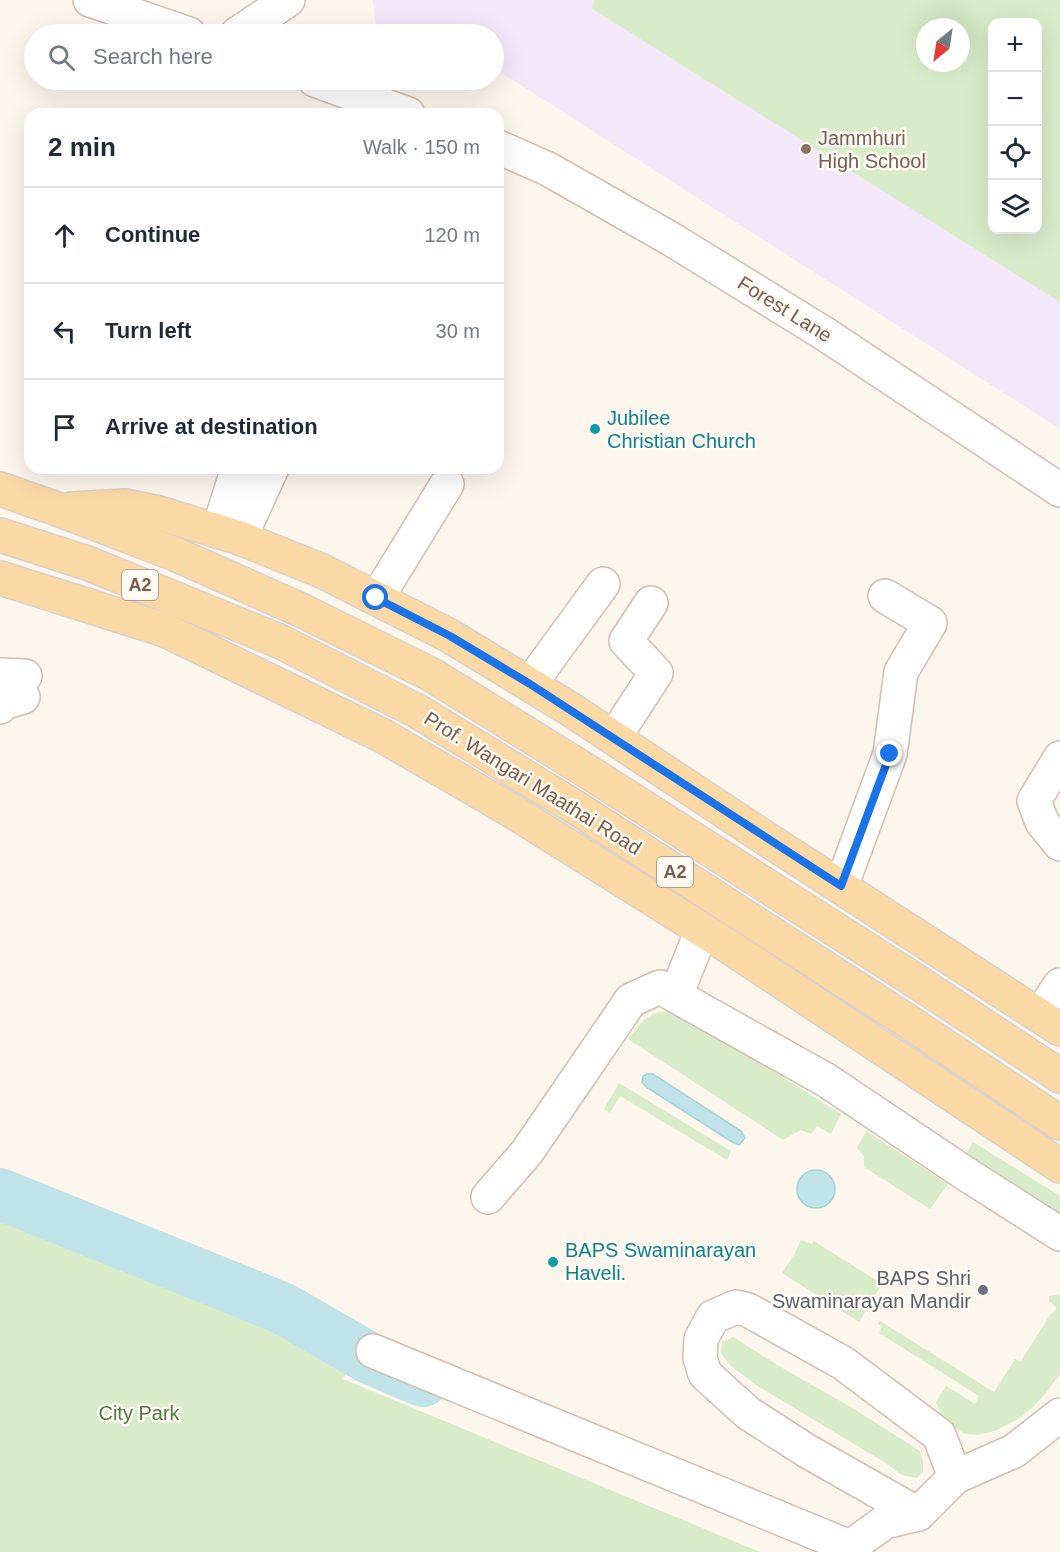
<!DOCTYPE html>
<html lang="en">
<head>
<meta charset="utf-8">
<style>
  :root { --surface:#fff; --page:#f6f6f7; --text:#1f2937; --muted:#747a83; --line:#e0e1e3 }
  body { margin:0; font-family:Arial,sans-serif; background:var(--page); color:var(--text) }
  .controls { position:absolute; right:18px; top:18px; display:grid; overflow:hidden; border-radius:12px; box-shadow:0 6px 24px #0002 }
  .controls button { width:54px; height:54px; display:grid; place-items:center; padding:0; border:0; border-bottom:2px solid var(--line); background:var(--surface); color:var(--text); font:30px sans-serif }
  .compass { position:absolute; left:916px; top:18px; width:54px; height:54px; border-radius:50%; background:var(--surface); box-shadow:0 6px 24px #0002; rotate:210deg }
  .stop { position:absolute; width:18px; height:18px; margin:-14px; border:4px solid #1a73e8; border-radius:50%; background:#fff }
  .stop.end { background:#1a73e8; border-color:#fff; box-shadow:0 2px 6px #0008 }
  .list { margin:0; padding:0; list-style:none }
  h2 { display:flex; justify-content:space-between; align-items:center; height:78px; margin:0; padding:0 24px; font-size:26px }
  h2 small { font-size:20px; font-weight:400; color:var(--muted) }
  .list li { display:grid; grid-template-columns:39px 1fr auto; gap:18px; align-items:center; box-sizing:border-box; height:96px; padding:0 24px; border-top:2px solid var(--line) }
  .list b { display:block; font-size:22px; white-space:nowrap }
  .list em { font-size:20px; font-style:normal; color:var(--muted) }
  .icon { flex:none; width:33px; height:33px; fill:none; stroke:currentColor; stroke-width:2; stroke-linecap:round; stroke-linejoin:round }
  .map { position:relative; flex:none; width:1060px; height:1552px; overflow:hidden }
  .search { position:absolute; background:var(--surface); box-shadow:0 6px 24px #0002; left:24px; top:24px; width:480px; height:66px; display:flex; align-items:center; gap:15px; box-sizing:border-box; padding:0 21px; border-radius:33px; color:var(--muted); font-size:22px }
  .panel { position:absolute; background:var(--surface); box-shadow:0 6px 24px #0002; left:24px; top:108px; width:480px; height:366px; border-radius:18px }
  .map>svg:first-child { display:block }
  .education { fill:#f3e8fa; fill-rule:evenodd }
  .green { fill:#d8ecc9; fill-rule:evenodd }
  .water { fill:#bfe3e8; stroke:#a5d3da; stroke-width:1.5 }
  .lines { fill:none; stroke-linecap:round; stroke-linejoin:round }
  .river { stroke:#bfe3e8; stroke-width:52 }
  .minor-casing { stroke:#d1beb0; stroke-width:36 }
  .major-casing { stroke:#dad1cd; stroke-width:36 }
  .minor { stroke:#fff; stroke-width:33 }
  .major { stroke:#fbd9a5; stroke-width:33 }
  .route { stroke:#1a73e8; stroke-width:8 }
  .education-dot { fill:#8d6e63; stroke:#fffaf3; stroke-width:2 }
  .culture-dot { fill:#0f9aa8; stroke:#fffaf3; stroke-width:2 }
  .worship-dot { fill:#6b7280; stroke:#fffaf3; stroke-width:2 }
  .labels { text-anchor:middle; stroke-width:5; stroke-linejoin:round; paint-order:stroke }
  .shield { fill:#fffaf3; stroke:#a28b7f; stroke-width:1.5 }
  .shield-label { font-size:18px; font-weight:bold; fill:#7a5c4d }
  .education-label { font-size:20px; fill:#785e54; stroke:#fffaf3; text-anchor:start }
  .street-label { font-size:20px; fill:#7a5c4d; stroke:#fffaf3 }
  .culture-label { font-size:20px; fill:#0d838f; stroke:#fffaf3; text-anchor:start }
  .worship-label { font-size:20px; fill:#5b616d; stroke:#fffaf3; text-anchor:end }
  .park-label { font-size:20px; fill:#537a41; stroke:#fffaf3 }
</style>
</head>
<body>
<div class="map">
<svg width="1060" height="1552" viewBox="0 0 1060 1552">
  <rect width="100%" height="100%" fill="#fdf6ec"/>
  <path class="education" d="M373,0H1060V429L494,68V34H377ZM992,22H1038V230H992ZM925,27H961V63H925Z"/>
  <g class="green">
    <path d="M595,0H1060V302L591,8ZM1038,22V230H992V22ZM925,27H961V63H925Z"/>
    <path d="M677,1010L841,1114L831,1134L817,1126L811,1134L801,1130L783,1140L628,1039C644,1018 649,1011 677,1010Z"/>
    <path d="M619,1083L731,1151L727,1160L620,1096L610,1113L604,1109Z"/>
    <path d="M866,1131L948,1184L930,1209L864,1167V1156L857,1148Z"/>
    <path d="M973,1142L1060,1196V1213L966,1154Z"/>
    <path d="M0,1199L354,1357L343,1379L760,1552H0Z"/>
    <path d="M801,1240L812,1244L814,1241L882,1284L859,1322L782,1273L795,1253Z"/>
    <path d="M1060,1295V1374L1046,1393L1034,1406L1020,1418L995,1431L978,1435L965,1434L951,1425L941,1415L936,1402L946,1386L975,1404L979,1396L879,1333L882,1327L878,1324L880,1321L994,1392L1015,1359L1021,1361L1050,1315L1057,1308L1049,1301V1296Z"/>
    <path d="M733,1337L789,1372L851,1407L920,1451L923,1461V1472L917,1478L902,1475L884,1462L756,1385L730,1365L721,1353L722,1342Z"/>
  </g>
  <g class="water">
    <path d="M647,1074H653L741,1131L745,1138L739,1145L732,1142L646,1087L642,1082L643,1076Z"/>
    <circle cx="816" cy="1189" r="19"/>
  </g>
  <g class="lines">
    <path class="river" d="M0,1194L282,1308L369,1358L423,1381"/>
    <defs>
      <g id="minor">
        <path d="M90,0L189,34"/>
        <path d="M237,34L288,0"/>
        <path d="M315,80L408,114"/>
        <path d="M498,147L548,169L671,239L825,334L1060,490"/>
        <path d="M218,531L238,468"/>
        <path d="M240,538L272,468"/>
        <path d="M377,598L447,484"/>
        <path d="M0,675L25,676"/>
        <path d="M530,684L603,584"/>
        <path d="M0,707L3,703L23,697"/>
        <path d="M614,738L656,673L626,641L651,603"/>
        <path d="M1060,758L1034,801L1042,822L1060,844"/>
        <path d="M841,887L890,754L901,672L930,623L885,596"/>
        <path d="M676,995L702,930"/>
        <path d="M1040,1015L1060,985"/>
        <path d="M488,1197L527,1152L631,1000L660,987L826,1080L963,1172L1060,1234"/>
        <path d="M373,1351L850,1547"/>
        <path d="M918,1514L807,1451L748,1413L705,1374L700,1358L701,1339L713,1317L736,1307L748,1310L843,1363L939,1435L955,1477"/>
        <path d="M847,1552L850,1547L885,1522L918,1514L955,1477L1014,1451L1060,1415"/>
      </g>
      <g id="major">
        <path d="M0,489L60,510L175,554L303,611L432,675L582,768L902,972L1060,1076"/>
        <path d="M71,509L125,506L159,513L240,538L322,571L450,636L570,709L759,834L1060,1029"/>
        <path d="M0,535L87,563L279,641L417,711L578,809L904,1019L1060,1123"/>
        <path d="M0,578L165,630L383,736L509,809L728,946L1060,1166"/>
      </g>
    </defs>
    <use href="#minor" class="minor-casing"/>
    <use href="#major" class="major-casing"/>
    <use href="#minor" class="minor"/>
    <use href="#major" class="major"/>
  </g>
  <g class="lines">
    <path class="route" d="M376,598L450,636L530,684L841,886L890,754"/>
  </g>
  <circle class="education-dot" cx="806" cy="149" r="6"/>
  <g class="culture-dot">
    <circle cx="595" cy="429" r="6"/>
    <circle cx="553" cy="1262" r="6"/>
  </g>
  <circle class="worship-dot" cx="983" cy="1290" r="6"/>
  <g class="labels">
    <g class="shield">
      <rect x="122" y="570" width="36" height="30" rx="4.5"/>
      <rect x="657" y="857" width="36" height="30" rx="4.5"/>
    </g>
    <g class="shield-label">
      <text x="140" y="591">A2</text>
      <text x="675" y="878">A2</text>
    </g>
    <g class="education-label">
      <text x="818" y="145">Jammhuri<tspan x="818" dy="23">High School</tspan></text>
    </g>
    <g class="street-label">
      <text transform="translate(785 309) rotate(32)" y="7">Forest Lane</text>
      <text transform="translate(533 783) rotate(32)" y="7">Prof. Wangari Maathai Road</text>
    </g>
    <g class="culture-label">
      <text x="607" y="425">Jubilee<tspan x="607" dy="23">Christian Church</tspan></text>
      <text x="565" y="1257">BAPS Swaminarayan<tspan x="565" dy="23">Haveli.</tspan></text>
    </g>
    <g class="worship-label">
      <text x="971" y="1285">BAPS Shri<tspan x="971" dy="23">Swaminarayan Mandir</tspan></text>
    </g>
    <g class="park-label">
      <text x="139" y="1420">City Park</text>
    </g>
  </g>
</svg>
<div class="controls">
<button>+</button>
<button>−</button>
<button><svg class="icon" aria-label="locate" viewBox="0 0 24 24"><circle cx="12" cy="12" r="6"/><path d="M12 2v4M12 18v4M2 12h4M18 12h4"/></svg></button>
<button><svg class="icon" aria-label="layers" viewBox="0 0 24 24"><path d="M12 4l9 5-9 5-9-5zM3 14l9 5 9-5"/></svg></button>
</div>
<svg class="compass" viewBox="-18 -18 36 36"><path d="M0-13l5 13h-10z" fill="#e53935"/><path d="M0 13l5-13h-10z" fill="#747a83"/></svg>
<div class="stop" style="left:376px;top:598px"></div>
<div class="stop end" style="left:890px;top:754px"></div>
<div class="search"><svg class="icon" aria-label="search" viewBox="0 0 24 24"><circle cx="10" cy="10" r="6"/><path d="M15 15l6 6"/></svg>Search here</div>
<section class="panel">
<h2>2 min<small>Walk · 150 m</small></h2>
<ul class="list">
<li><svg class="icon" aria-label="ahead" viewBox="0 0 24 24"><path d="M12 20V5M6 11l6-6 6 6"/></svg><div><b>Continue</b></div><em>120 m</em></li>
<li><svg class="icon" aria-label="left" viewBox="0 0 24 24"><path d="M17 20v-9H6M10 6l-5 5 5 5"/></svg><div><b>Turn left</b></div><em>30 m</em></li>
<li><svg class="icon" aria-label="arrive" viewBox="0 0 24 24"><path d="M6 21V4h12l-3 4 3 4H6"/></svg><div><b>Arrive at destination</b></div></li>
</ul>
</section>
</div>
</body>
</html>
